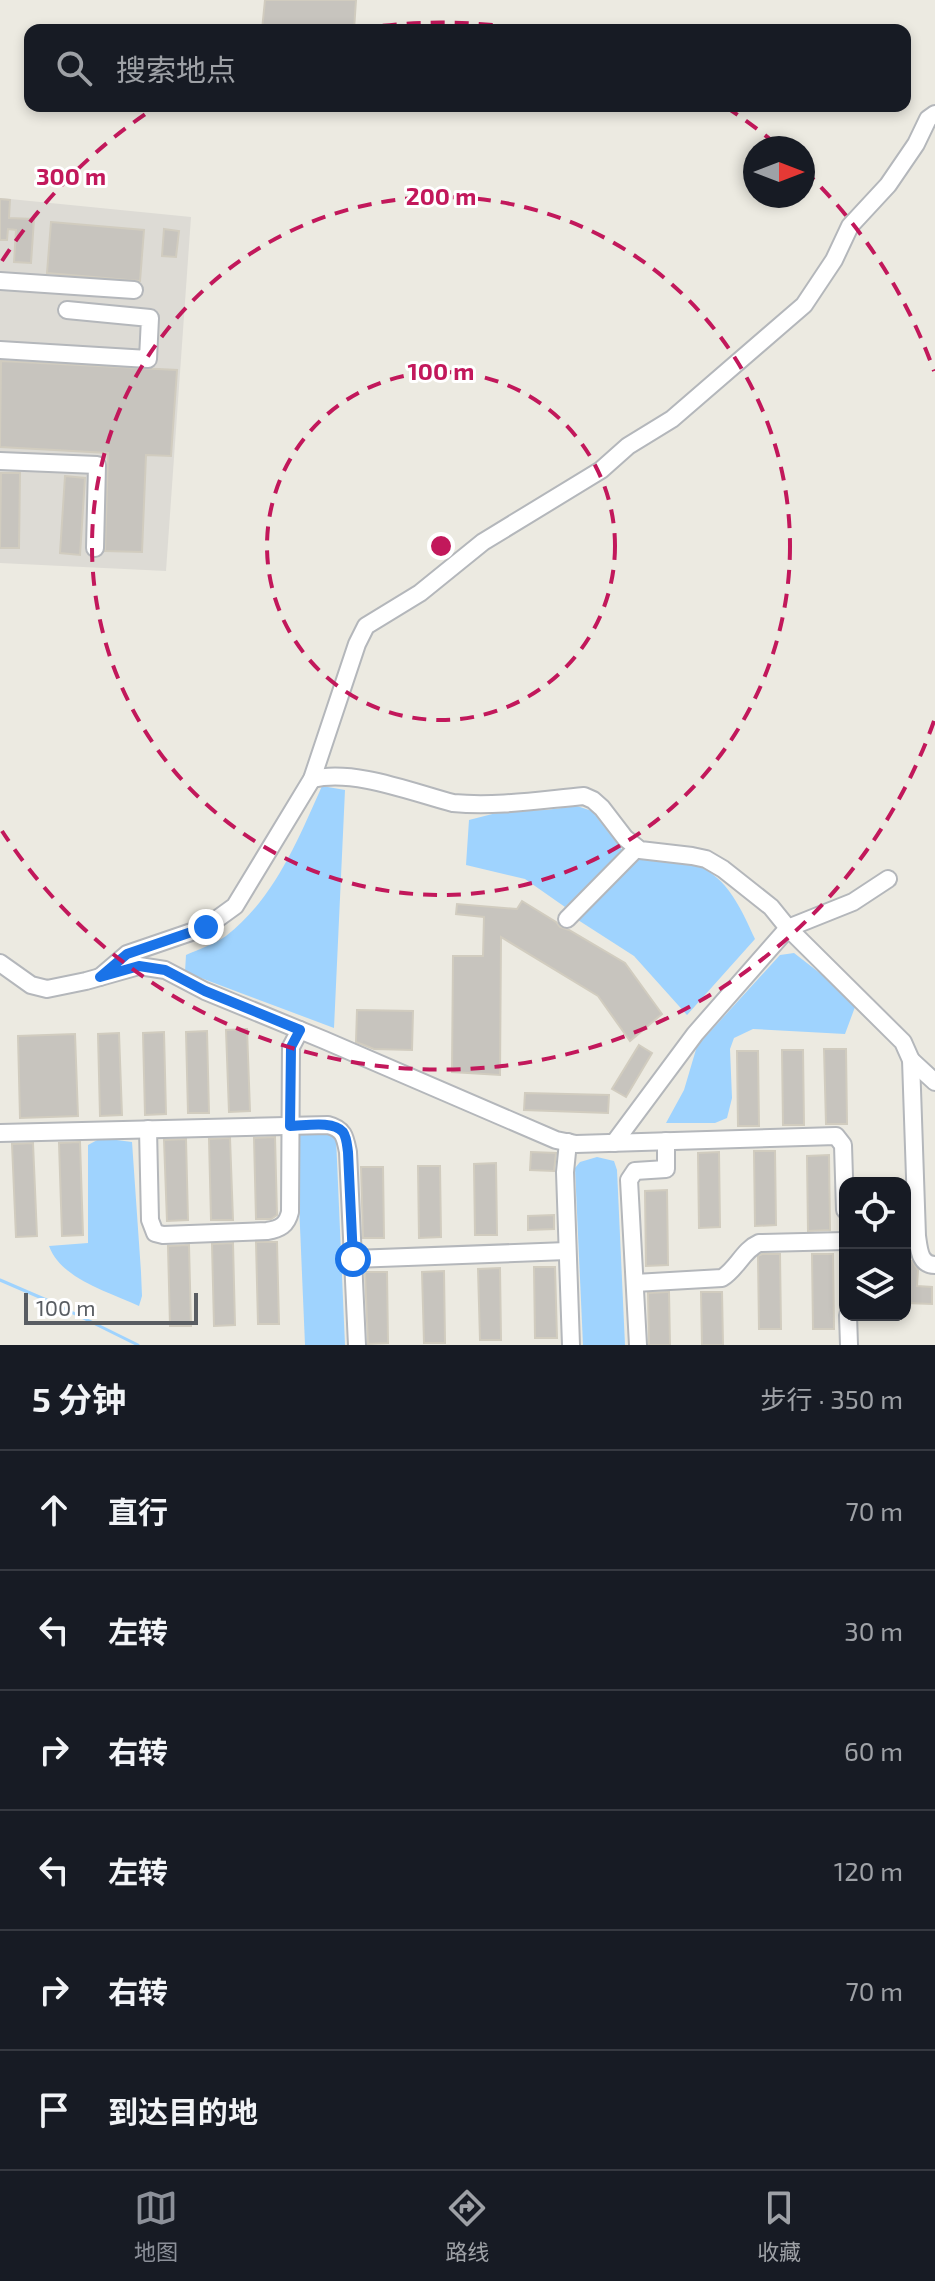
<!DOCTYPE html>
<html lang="zh">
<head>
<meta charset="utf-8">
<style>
  :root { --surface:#171b24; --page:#242831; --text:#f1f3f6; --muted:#9ea1a6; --line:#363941; --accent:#8c9099 }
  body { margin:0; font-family:"Exo 2","Noto Sans SC",sans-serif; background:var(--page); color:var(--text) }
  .controls { position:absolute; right:24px; bottom:24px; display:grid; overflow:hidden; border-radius:16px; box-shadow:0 4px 12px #0003 }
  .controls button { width:72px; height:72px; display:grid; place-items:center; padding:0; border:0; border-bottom:2px solid var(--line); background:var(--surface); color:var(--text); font:40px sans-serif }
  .compass { position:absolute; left:743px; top:136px; width:72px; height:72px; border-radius:50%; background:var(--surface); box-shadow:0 4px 12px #0003; rotate:90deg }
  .scale { position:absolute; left:24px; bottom:20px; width:174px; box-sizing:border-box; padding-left:8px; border:4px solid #595d62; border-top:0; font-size:22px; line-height:28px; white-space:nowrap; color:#595d62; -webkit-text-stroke:6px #fff; paint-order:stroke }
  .stop { position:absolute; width:24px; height:24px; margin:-18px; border:6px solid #1a73e8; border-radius:50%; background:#fff }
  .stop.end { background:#1a73e8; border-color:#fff; box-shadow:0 2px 8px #0008 }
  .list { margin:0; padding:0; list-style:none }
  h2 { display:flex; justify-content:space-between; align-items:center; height:104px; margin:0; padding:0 32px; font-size:34px }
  h2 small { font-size:26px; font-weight:400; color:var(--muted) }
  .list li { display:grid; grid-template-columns:52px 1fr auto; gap:24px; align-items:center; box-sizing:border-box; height:120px; padding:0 32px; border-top:2px solid var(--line) }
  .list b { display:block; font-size:30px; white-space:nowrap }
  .list em { font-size:26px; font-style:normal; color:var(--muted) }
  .icon { flex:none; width:44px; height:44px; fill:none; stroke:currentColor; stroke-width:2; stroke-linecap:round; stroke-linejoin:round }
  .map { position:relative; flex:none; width:935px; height:1345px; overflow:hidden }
  .search { position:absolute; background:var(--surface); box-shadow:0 4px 12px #0003; left:24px; right:24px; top:24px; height:88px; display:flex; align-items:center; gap:20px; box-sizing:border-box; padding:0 28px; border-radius:16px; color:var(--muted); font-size:30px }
  .sheet { height:824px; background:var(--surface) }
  nav { display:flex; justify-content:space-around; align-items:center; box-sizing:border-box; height:112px; border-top:2px solid var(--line); background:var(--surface); font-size:22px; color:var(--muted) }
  nav a { display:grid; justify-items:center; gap:4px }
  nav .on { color:var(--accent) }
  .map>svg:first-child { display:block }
  .industrial { fill:#dddbd5 }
  .water { fill:#9fd3fe }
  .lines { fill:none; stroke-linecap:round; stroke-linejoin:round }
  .stream { stroke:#9fd3fe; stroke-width:3 }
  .building { fill:#c7c4be; stroke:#d1ccbf; stroke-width:2 }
  .minor-casing { stroke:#b4b7bb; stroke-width:20 }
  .minor { stroke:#fff; stroke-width:16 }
  .route { stroke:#1a73e8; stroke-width:10 }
  .ring { fill:none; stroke:#c2185b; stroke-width:4; stroke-dasharray:14 10 }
  .centre { fill:#c2185b; stroke:#fff; stroke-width:4 }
  .ring-label { font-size:24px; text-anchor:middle; font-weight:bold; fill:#c2185b; stroke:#fff; stroke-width:6; stroke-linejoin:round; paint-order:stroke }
</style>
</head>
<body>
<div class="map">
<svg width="935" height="1345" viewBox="0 0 935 1345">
  <rect width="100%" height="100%" fill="#eceae1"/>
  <path class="industrial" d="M0,198L191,217L166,571L0,563Z"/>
  <g class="water">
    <path d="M322,786L345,790L334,1028L185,972L186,955C199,949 215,944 226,936C274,899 298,840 322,786Z"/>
    <path d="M577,806L592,811L623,851L565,907L525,879L466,865L469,820L504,811L546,810Z"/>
    <path d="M651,857C666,859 683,860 696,865C728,877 742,911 755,939L687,1015L634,956L578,920L634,860Z"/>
    <path d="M794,953L834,984L855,1007L845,1034L753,1029L734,1038L730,1049L732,1098L727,1118L715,1123H666L684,1090L697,1046L780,955Z"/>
    <path d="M296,1132L328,1133L336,1138L345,1345H305Z"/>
    <path d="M101,1138L132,1142L141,1272L142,1296L139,1306C109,1292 61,1279 49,1246L88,1243V1145Z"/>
    <path d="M597,1157L614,1161L617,1170L625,1345H583L575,1168L580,1162Z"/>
  </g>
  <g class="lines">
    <path class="stream" d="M0,1280L51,1302L138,1345"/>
  </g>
  <g class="building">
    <path d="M265,0H356L354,30H262Z"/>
    <path d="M0,199L10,200L9,218L34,219L31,263L14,262L16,230L8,229L7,240H0Z"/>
    <path d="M51,222L144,230L140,281L47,273Z"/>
    <path d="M164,229L179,231L176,257L162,256Z"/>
    <path d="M1,361L177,370L171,456L146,455L142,552L105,551L108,453L0,447Z"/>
    <path d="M1,473H20L19,548H0Z"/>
    <path d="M65,476L85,478L80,555L60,553Z"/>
    <path d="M522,901L556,922L560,927L569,930L625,963L662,1014L630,1041L598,996L501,937L500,1075L452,1072L453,956H483L484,917L456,914L457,904L517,909Z"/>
    <path d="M357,1010L413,1011L412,1050L374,1049L356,1042Z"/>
    <path d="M247,1029L250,1111L229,1112L226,1030Z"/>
    <path d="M207,1031L209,1113H188L186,1032Z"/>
    <path d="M164,1032L166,1114L145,1115L143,1033Z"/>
    <path d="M119,1033L122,1115L100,1116L98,1034Z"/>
    <path d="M75,1034L78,1116L20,1118L18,1036Z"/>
    <path d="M639,1045L652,1053L626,1097L612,1089Z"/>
    <path d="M824,1049H846L847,1124H826Z"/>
    <path d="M782,1050H803L804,1125H783Z"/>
    <path d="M737,1051H758L759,1126H738Z"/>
    <path d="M525,1093L609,1095L608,1113L524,1110Z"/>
    <path d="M275,1137L277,1215L271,1219H256L254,1138Z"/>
    <path d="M230,1138L233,1220H211L209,1139Z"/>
    <path d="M186,1139L188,1220L167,1221L164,1140Z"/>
    <path d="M80,1142L83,1235L62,1236L59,1143Z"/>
    <path d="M33,1143L37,1236L16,1237L12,1144Z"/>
    <path d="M754,1151H775L776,1225L755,1226Z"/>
    <path d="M531,1152L556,1153L554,1171L530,1170Z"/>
    <path d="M719,1152L720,1227L699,1228L698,1153Z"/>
    <path d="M829,1155L830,1230L808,1231L807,1156Z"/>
    <path d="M496,1163L497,1235H475L474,1164Z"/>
    <path d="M418,1166H440L441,1237L419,1238Z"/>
    <path d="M361,1167H383L384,1238H363Z"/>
    <path d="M667,1190L668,1265L646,1266L645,1191Z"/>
    <path d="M554,1215V1229L528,1230V1216Z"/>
    <path d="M256,1242H277L279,1324H258Z"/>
    <path d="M233,1243L235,1325L214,1326L212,1244Z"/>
    <path d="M189,1245L191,1326H170L168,1246Z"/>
    <path d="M762,1254H780L781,1329H759L758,1256Z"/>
    <path d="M812,1254H833L834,1329H813Z"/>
    <path d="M905,1261H912L918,1270L917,1286L932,1287V1304L905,1303Z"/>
    <path d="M534,1267H555L557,1338H535Z"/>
    <path d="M500,1268L501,1340H480L478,1269Z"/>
    <path d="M444,1271L445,1343H424L422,1272Z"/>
    <path d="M365,1272H387L388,1343L368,1344Z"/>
    <path d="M667,1292H669L670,1345H649L648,1293Z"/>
    <path d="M701,1292H722L723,1345H702Z"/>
  </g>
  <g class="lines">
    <defs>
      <g id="minor">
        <path d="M0,281L134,290"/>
        <path d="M0,350L148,359L150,318L67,310"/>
        <path d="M0,461L97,465L95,548"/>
        <path d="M312,779C355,769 411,792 453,803C497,807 540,800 584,796L593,800L602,808L625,838L640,850L692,856L706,859L723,869L771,907L788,928L903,1042L911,1060L917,1236C919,1248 919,1265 935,1265"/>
        <path d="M567,919L637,848"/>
        <path d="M0,963L31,985L47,989L86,981L139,966L165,970L205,991L324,1040L556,1140L576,1144L836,1136L843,1145L845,1210"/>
        <path d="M100,977L127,954L206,927L235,906L312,779L357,644L366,626L420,593L483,542L601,470L628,446L672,419L804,305L834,260L850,226L888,185L916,144L928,119L935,114"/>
        <path d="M911,1060L935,1082"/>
        <path d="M148,1129L150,1220L155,1233L163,1235L267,1231C280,1229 287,1225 290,1212L291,1047L300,1030"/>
        <path d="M0,1133L328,1125C344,1129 345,1137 348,1152L357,1345"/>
        <path d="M568,1142L565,1172L571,1345"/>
        <path d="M614,1143L695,1034L788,928L853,902L888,879"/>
        <path d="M353,1259L567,1251"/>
        <path d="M635,1283L722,1278C737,1269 743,1250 759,1243L845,1241"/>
        <path d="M848,1315L849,1345"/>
        <path d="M638,1345L629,1180L635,1171L666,1169V1141"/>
      </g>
    </defs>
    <use href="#minor" class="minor-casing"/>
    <use href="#minor" class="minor"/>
  </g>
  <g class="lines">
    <path class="route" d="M206,927L127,954L100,977L139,966L165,970L205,991L300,1030L291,1047L290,1126C304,1126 333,1120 343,1132C347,1138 347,1146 348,1152L353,1259"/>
  </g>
  <g class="ring">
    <circle cx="441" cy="546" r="174"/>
    <circle cx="441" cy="546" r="349"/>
    <path d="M934 721A523 523 0 0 1 2 831M2 261A523 523 0 0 1 156 107M359 29A523 523 0 0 1 523 29M726 107A523 523 0 0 1 777 145M804 170A523 523 0 0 1 934 371"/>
  </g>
  <circle cx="441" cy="546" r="12" class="centre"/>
  <g class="ring-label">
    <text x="71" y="185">300 m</text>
    <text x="441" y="205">200 m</text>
    <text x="441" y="380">100 m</text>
  </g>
</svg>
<div class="controls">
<button><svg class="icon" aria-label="locate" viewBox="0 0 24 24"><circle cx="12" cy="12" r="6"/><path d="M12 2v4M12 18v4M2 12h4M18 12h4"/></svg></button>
<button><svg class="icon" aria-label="layers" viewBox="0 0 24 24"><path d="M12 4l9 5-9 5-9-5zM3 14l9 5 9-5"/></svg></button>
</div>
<svg class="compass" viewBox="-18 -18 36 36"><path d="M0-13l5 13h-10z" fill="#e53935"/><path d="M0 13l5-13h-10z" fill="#9ea1a6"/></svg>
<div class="scale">100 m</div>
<div class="stop" style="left:353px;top:1259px"></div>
<div class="stop end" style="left:206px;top:927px"></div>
<div class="search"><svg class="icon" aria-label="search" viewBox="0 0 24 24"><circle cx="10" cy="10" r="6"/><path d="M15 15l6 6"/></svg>搜索地点</div>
</div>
<section class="sheet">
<h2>5 分钟<small>步行 · 350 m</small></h2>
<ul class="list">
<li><svg class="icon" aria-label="ahead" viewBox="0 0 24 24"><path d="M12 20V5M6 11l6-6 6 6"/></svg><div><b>直行</b></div><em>70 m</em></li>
<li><svg class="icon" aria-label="left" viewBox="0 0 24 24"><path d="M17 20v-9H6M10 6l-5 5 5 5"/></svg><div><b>左转</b></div><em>30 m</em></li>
<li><svg class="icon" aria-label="right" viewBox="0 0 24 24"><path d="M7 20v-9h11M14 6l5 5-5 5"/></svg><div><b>右转</b></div><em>60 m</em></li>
<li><svg class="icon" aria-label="left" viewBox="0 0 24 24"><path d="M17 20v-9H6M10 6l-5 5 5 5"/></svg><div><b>左转</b></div><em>120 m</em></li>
<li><svg class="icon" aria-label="right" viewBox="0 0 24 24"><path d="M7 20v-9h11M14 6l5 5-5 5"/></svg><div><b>右转</b></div><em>70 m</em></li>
<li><svg class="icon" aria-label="arrive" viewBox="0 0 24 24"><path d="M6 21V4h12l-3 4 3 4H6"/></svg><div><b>到达目的地</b></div></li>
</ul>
</section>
<nav>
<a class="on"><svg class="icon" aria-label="map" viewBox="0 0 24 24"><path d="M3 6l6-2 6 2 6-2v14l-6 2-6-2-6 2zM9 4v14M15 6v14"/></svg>地图</a>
<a><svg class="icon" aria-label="directions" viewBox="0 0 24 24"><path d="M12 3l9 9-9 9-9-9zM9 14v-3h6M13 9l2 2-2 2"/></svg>路线</a>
<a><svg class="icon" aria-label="saved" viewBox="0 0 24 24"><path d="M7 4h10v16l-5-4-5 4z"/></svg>收藏</a>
</nav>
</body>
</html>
